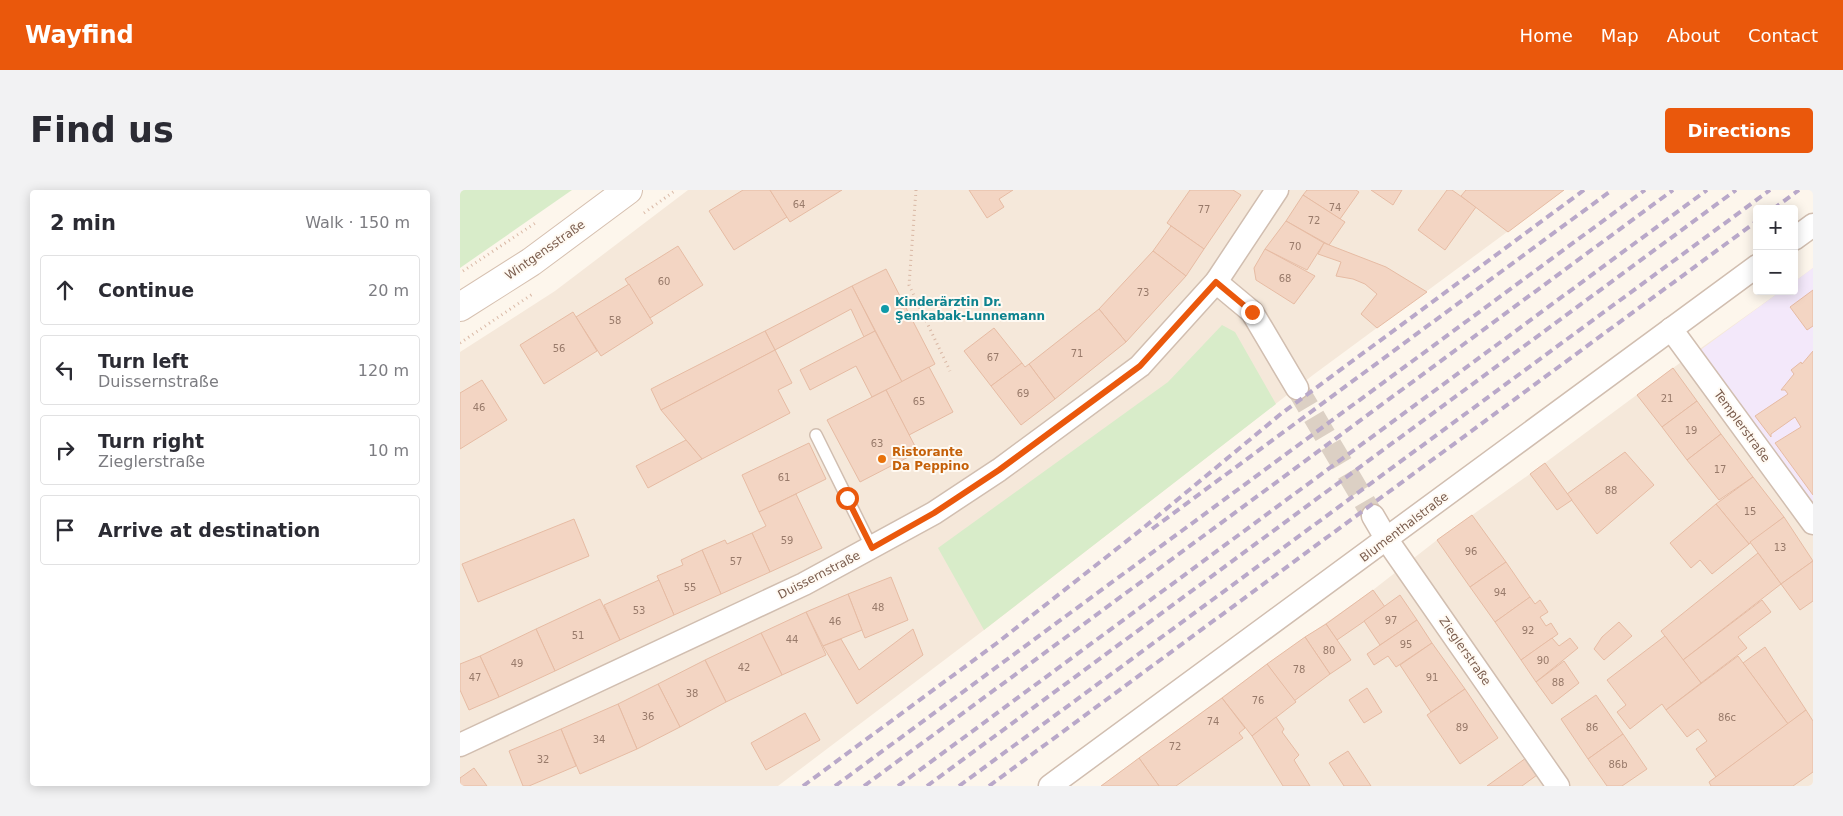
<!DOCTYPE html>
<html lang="en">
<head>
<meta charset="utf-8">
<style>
  :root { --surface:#fff; --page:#f2f2f3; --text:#2b2b33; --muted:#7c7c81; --line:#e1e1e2; --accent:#ea580c }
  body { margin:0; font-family:"DejaVu Sans",sans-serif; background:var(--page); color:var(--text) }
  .controls { position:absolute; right:15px; top:15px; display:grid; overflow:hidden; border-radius:5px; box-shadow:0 2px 12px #0003 }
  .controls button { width:45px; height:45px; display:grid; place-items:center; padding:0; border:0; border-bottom:1px solid var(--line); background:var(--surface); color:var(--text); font:25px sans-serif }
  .stop { position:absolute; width:15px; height:15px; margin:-11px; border:4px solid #ea580c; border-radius:50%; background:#fff }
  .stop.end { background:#ea580c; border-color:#fff; box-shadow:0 1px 5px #0008 }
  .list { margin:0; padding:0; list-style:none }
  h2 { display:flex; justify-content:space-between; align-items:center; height:65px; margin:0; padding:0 20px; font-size:21px }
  h2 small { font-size:16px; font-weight:400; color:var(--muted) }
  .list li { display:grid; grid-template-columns:32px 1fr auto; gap:15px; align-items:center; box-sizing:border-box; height:70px; margin:0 10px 10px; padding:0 10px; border:1px solid var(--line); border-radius:5px }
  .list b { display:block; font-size:19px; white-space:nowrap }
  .list p { margin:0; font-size:16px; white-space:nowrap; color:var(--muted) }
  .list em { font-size:16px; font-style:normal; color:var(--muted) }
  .icon { flex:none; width:28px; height:28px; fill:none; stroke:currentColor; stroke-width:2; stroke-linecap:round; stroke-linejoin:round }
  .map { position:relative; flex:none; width:1353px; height:596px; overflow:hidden; border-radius:5px }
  header { display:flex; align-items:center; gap:30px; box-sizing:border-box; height:70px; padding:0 25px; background:var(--accent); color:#fff }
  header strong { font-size:24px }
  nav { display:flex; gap:28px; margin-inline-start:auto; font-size:18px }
  .intro { display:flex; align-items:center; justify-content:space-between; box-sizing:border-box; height:120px; padding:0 30px }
  h1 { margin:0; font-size:35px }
  .button { padding:12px 22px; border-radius:5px; background:var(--accent); color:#fff; font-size:18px; font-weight:700 }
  main { display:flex; gap:30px; padding:0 30px }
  aside { flex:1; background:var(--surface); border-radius:5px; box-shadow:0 2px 12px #0003 }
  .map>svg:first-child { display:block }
  .residential { fill:#f5e8da }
  .education { fill:#f3e8fa }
  .green { fill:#d8ecc9 }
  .building { fill:#f3d5c3; stroke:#e6bba3 }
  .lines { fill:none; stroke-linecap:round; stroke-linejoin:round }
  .minor-tunnel { stroke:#dcd0c4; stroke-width:22; stroke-dasharray:22 11; stroke-linecap:butt }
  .service-casing { stroke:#d1beb0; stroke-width:14 }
  .minor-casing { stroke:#d1beb0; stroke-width:25 }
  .secondary-casing { stroke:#d6c0b0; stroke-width:30 }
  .path { stroke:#d9b8a5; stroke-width:3; stroke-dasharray:1 4; stroke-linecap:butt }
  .service { stroke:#fff; stroke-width:11 }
  .minor { stroke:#fff; stroke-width:22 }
  .secondary { stroke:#fff; stroke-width:28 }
  .rail { stroke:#b9a8c9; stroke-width:4; stroke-dasharray:8 5; stroke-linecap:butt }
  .route { stroke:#ea580c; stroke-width:6 }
  .culture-dot { fill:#0f9aa8; stroke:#fffaf3; stroke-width:2 }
  .food-dot { fill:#e8710a; stroke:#fffaf3; stroke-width:2 }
  .labels { text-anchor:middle; stroke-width:4; stroke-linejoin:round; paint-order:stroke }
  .number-label { font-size:10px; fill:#987a6a }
  .street-label { font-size:12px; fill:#7a5c4d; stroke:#fffaf3 }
  .culture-label { font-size:12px; font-weight:bold; fill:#0d838f; stroke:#fffaf3; text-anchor:start }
  .food-label { font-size:12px; font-weight:bold; fill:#c56008; stroke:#fffaf3; text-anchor:start }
</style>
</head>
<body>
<header>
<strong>Wayfind</strong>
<nav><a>Home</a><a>Map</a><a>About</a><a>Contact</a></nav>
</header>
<div class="intro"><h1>Find us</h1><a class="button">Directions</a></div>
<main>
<aside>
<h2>2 min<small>Walk · 150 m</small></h2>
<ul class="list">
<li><svg class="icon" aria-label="ahead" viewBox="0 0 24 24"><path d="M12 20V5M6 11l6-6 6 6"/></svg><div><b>Continue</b></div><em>20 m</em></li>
<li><svg class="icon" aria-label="left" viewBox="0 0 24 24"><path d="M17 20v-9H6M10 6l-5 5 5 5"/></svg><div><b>Turn left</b><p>Duissernstraße</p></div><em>120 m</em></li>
<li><svg class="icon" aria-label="right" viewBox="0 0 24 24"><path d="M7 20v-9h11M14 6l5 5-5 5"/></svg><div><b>Turn right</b><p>Zieglerstraße</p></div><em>10 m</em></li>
<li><svg class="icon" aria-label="arrive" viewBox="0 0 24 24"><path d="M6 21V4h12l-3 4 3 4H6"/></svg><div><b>Arrive at destination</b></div></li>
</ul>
</aside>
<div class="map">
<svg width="1353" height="596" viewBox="0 0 1353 596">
  <rect width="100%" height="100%" fill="#fdf6ec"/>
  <g class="residential">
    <path d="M228,0H1104L853,185L524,440L318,596H0V162L95,101Z"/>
    <path d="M1353,78V596H641L807,474L913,400L977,350L1070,284L1213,178L1321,101H1334V92Z"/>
  </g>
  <path class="education" d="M1353,78V325L1235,164L1321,101H1334V92Z"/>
  <g class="green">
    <path d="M0,0H112L0,78Z"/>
    <path d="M762,135L775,142L816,214L524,440L478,358L708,192Z"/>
  </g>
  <g class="building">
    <path d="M283,0H310L327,27L274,60L249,21Z"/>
    <path d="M310,0H382L330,32Z"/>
    <path d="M509,0H553L539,9L544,17L527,28Z"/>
    <path d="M730,0H773L781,5L744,59L707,33Z"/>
    <path d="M847,0H896L899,2L880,29L843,5Z"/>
    <path d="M911,0H942L933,15Z"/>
    <path d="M987,0H992L1016,17L985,60L958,40Z"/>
    <path d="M1006,0H1104L1048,42L1001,6Z"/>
    <path d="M843,5L885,32L869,55L826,31Z"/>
    <path d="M826,31L864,53L847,80L805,59Z"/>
    <path d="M711,36L744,59L726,86L693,61Z"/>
    <path d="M864,53L926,77L967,102L917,138L901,124L917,104L905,94L893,89L876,86L881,72L858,64Z"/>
    <path d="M218,56L243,95L190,128L165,89Z"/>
    <path d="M805,59L855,86L834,114L796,90L794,78Z"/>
    <path d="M693,61L726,86L666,152L639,119Z"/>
    <path d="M426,79L475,174L442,192L392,96Z"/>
    <path d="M169,94L193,133L141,166L116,127Z"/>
    <path d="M392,96L415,141L404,147L391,119L315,160L305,141Z"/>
    <path d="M1353,100V136L1347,140L1330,117Z"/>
    <path d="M639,119L666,152L595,209L569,174Z"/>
    <path d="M113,122L137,161L84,194L60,155Z"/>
    <path d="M534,138L562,173L531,196L504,161Z"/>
    <path d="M305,141L315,160L201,220L191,199Z"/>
    <path d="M415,141L442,192L412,207L396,176L350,200L340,180Z"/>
    <path d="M315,160L332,193L318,200L330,223L242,269L201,220Z"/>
    <path d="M1353,161V305L1315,253L1341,237L1335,227L1311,244V247L1295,226L1328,204L1325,200H1321L1334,184L1331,180L1341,172L1342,174Z"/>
    <path d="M562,173L565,177L569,174L595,209L561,235L531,196Z"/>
    <path d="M469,177L493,222L449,245L426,200Z"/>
    <path d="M1213,178L1237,211L1202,237L1177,205Z"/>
    <path d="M22,190L47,230L0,259V203Z"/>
    <path d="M426,200L458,262L400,292L367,230Z"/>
    <path d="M1237,211L1261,244L1227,270L1202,237Z"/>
    <path d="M1261,244L1293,287L1259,310L1227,270Z"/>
    <path d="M226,250L242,269L188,298L176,276Z"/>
    <path d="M349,253L366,289L299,322L282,285Z"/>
    <path d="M1165,262L1194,295L1137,344L1107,304Z"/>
    <path d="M1085,273L1112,310L1097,320L1070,284Z"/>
    <path d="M1293,287L1324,327L1289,354L1256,314Z"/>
    <path d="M336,304L362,358L310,382L292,343L306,336L299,322Z"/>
    <path d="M1256,314L1289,354L1252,384L1240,370L1231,378L1210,353Z"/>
    <path d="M1012,325L1046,372L1010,397L977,350Z"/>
    <path d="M1324,327L1353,371L1321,394L1290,352Z"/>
    <path d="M114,329L129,366L18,412L2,374Z"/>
    <path d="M292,343L310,382L261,404L242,360L265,350L267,354Z"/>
    <path d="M242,360L261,404L214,425L197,386L223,375L221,370Z"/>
    <path d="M1298,363L1321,394L1223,470L1201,441Z"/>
    <path d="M1353,371V411L1340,420L1321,394Z"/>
    <path d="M1046,372L1070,407L1035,432L1010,397Z"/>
    <path d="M431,387L448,430L405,448L388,404Z"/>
    <path d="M199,390L214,425L160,450L144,415Z"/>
    <path d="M913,400L925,417L877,450L866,434Z"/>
    <path d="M388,404L402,440L363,456L346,422Z"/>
    <path d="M940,405L957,430L920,455L904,431Z"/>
    <path d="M1070,407L1075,414L1080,410L1088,422L1080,427L1086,436L1091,433L1098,444L1061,470L1035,432Z"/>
    <path d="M140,409L160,450L95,481L76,439Z"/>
    <path d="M1302,410L1311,422L1278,447L1287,458L1241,493L1223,470Z"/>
    <path d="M346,422L366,465L322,485L301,443Z"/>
    <path d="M957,430L972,453L936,477L928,466L914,475L907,464Z"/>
    <path d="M1159,432L1172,446L1144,470L1134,459L1142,447Z"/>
    <path d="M866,434L891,470L870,484L845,447Z"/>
    <path d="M76,439L95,481L39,507L20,466Z"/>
    <path d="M453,439L463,465L397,514L363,456L381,449L399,480Z"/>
    <path d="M301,443L322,485L266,512L245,470Z"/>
    <path d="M1205,446L1241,493L1206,520L1202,514L1170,539L1157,522L1166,515L1147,490Z"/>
    <path d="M845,447L870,484L834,511L807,474Z"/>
    <path d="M1092,448L1099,456L1110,448L1118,458L1076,492L1061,470Z"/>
    <path d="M972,453L1005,499L971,522L940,475Z"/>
    <path d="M1305,457L1346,520L1328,534L1283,473Z"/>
    <path d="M20,466L39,507L9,520L0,500V474Z"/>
    <path d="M1278,466L1328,534L1256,587L1236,559L1247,551L1238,539L1227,547L1206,520Z"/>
    <path d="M245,470L266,512L220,537L198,494Z"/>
    <path d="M1104,471L1119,493L1092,514L1076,492Z"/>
    <path d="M807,474L836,512L792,546L762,508Z"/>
    <path d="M198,494L220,537L177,559L158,514Z"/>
    <path d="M907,498L922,522L904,533L889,510Z"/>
    <path d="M1005,499L1038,548L1000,574L967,525Z"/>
    <path d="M1136,505L1163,544L1128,569L1101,529Z"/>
    <path d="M762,508L785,538L779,543L783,548L716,596H699L679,568Z"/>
    <path d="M158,514L177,559L120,584L101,539Z"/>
    <path d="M1346,520L1353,531V582L1333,596H1251L1249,592Z"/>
    <path d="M345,523L360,550L306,580L291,553Z"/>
    <path d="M816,527L824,539L822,542L839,565L834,570L850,596H823L792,546Z"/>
    <path d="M101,539L116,576L69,596H63L49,561Z"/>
    <path d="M1163,544L1187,579L1162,596H1147L1128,569Z"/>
    <path d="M888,561L911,596H884L869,573Z"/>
    <path d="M679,568L699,596H641L671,574Z"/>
    <path d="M1066,568L1077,585L1062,596H1027Z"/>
    <path d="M14,578L27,596H0V588Z"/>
  </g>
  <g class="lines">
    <path class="minor-tunnel" d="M837,198L913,326"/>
    <defs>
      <path id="service" d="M356,245L412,358"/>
      <g id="minor">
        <path d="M1334,49L1353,35"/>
        <path d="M756,92L792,122L837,198"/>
        <path d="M1211,139L1353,333"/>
        <path d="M913,326L927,350L1098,596"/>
        <path d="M0,555L344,394L474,323L539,280L680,176L756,92L817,0"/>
        <path d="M590,596L1297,76"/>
      </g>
      <path id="secondary" d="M0,117L71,72L168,0"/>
    </defs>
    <use href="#service" class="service-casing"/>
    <use href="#minor" class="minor-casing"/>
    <use href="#secondary" class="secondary-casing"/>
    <g class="path">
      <path d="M456,0L449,95L490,181"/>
      <path d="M184,23L216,0"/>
      <path d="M3,81L77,32"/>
      <path d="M0,153L74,103"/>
    </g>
    <use href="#service" class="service"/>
    <use href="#minor" class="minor"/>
    <use href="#secondary" class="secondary"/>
    <g class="rail">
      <path d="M1313,19L1339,0"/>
      <path d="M692,339L1152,0"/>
      <path d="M343,596L537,453L682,339L822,223L1124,0"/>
      <path d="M375,596L1185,0"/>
      <path d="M404,596L1213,0"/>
      <path d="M438,596L1247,0"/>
      <path d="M467,596L1276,0"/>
      <path d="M499,596L1310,0"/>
      <path d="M529,596L1297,31"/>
    </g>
  </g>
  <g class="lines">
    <path class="route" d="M387,308L412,358L474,323L539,280L680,176L756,92L792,122"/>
  </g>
  <circle class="culture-dot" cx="425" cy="119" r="5"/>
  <circle class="food-dot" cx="422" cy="269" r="5"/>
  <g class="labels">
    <g class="number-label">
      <text x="339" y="18">64</text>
      <text x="875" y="21">74</text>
      <text x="744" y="23">77</text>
      <text x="854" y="34">72</text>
      <text x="835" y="60">70</text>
      <text x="825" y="92">68</text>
      <text x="204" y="95">60</text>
      <text x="683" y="106">73</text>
      <text x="155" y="134">58</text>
      <text x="99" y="162">56</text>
      <text x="617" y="167">71</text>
      <text x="533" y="171">67</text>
      <text x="563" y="207">69</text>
      <text x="1207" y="212">21</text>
      <text x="459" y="215">65</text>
      <text x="19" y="221">46</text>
      <text x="1231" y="244">19</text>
      <text x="417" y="257">63</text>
      <text x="1260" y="283">17</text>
      <text x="324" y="291">61</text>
      <text x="1151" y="304">88</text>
      <text x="1290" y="325">15</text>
      <text x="327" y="354">59</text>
      <text x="1320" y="361">13</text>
      <text x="1011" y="365">96</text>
      <text x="276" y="375">57</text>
      <text x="230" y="401">55</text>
      <text x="1040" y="406">94</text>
      <text x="418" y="421">48</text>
      <text x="179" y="424">53</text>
      <text x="931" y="434">97</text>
      <text x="375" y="435">46</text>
      <text x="1068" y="444">92</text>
      <text x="118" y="449">51</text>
      <text x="332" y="453">44</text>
      <text x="946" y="458">95</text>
      <text x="869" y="464">80</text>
      <text x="1083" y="474">90</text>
      <text x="57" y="477">49</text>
      <text x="284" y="481">42</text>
      <text x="839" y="483">78</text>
      <text x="15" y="491">47</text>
      <text x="972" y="491">91</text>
      <text x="1098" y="496">88</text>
      <text x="232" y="507">38</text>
      <text x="798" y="514">76</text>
      <text x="188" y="530">36</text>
      <text x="1267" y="531">86c</text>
      <text x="753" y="535">74</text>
      <text x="1002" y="541">89</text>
      <text x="1132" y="541">86</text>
      <text x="139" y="553">34</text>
      <text x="715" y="560">72</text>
      <text x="83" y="573">32</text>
      <text x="1158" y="578">86b</text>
    </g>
    <g class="street-label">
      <text transform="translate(85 60) rotate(-35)" y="4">Wintgensstraße</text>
      <text transform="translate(1282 236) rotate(54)" y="4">Templerstraße</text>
      <text transform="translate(944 337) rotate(-37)" y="4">Blumenthalstraße</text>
      <text transform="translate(359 385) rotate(-27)" y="4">Duissernstraße</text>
      <text transform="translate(1005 461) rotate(55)" y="4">Zieglerstraße</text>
    </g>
    <g class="culture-label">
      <text x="435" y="116">Kinderärztin Dr.<tspan x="435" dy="14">Şenkabak-Lunnemann</tspan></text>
    </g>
    <g class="food-label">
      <text x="432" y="266">Ristorante<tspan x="432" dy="14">Da Peppino</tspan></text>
    </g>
  </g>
</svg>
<div class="controls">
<button>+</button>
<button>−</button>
</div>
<div class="stop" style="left:387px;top:308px"></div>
<div class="stop end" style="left:792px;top:122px"></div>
</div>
</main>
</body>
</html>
